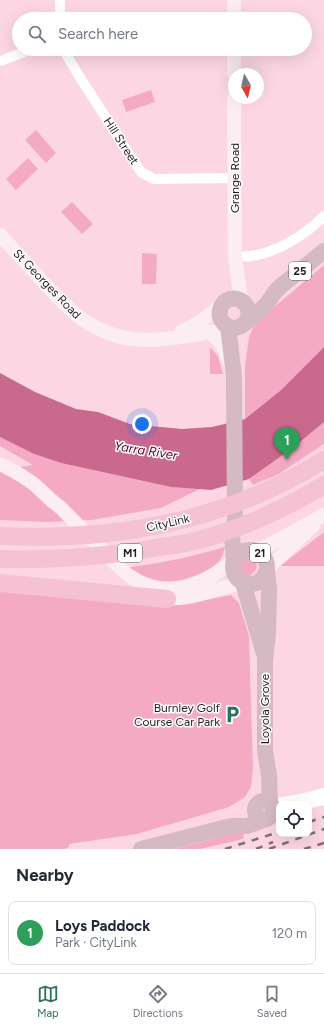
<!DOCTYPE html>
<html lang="en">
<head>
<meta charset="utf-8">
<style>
  :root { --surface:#fff; --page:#f2f2f3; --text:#1f2937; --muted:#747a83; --line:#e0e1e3; --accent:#2c7061 }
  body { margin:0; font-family:Figtree,sans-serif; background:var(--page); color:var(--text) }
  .controls { position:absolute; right:12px; bottom:12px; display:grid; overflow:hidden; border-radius:8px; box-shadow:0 4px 16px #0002 }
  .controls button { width:36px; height:36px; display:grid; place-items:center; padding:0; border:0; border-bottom:1px solid var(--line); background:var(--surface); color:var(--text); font:20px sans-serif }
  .compass { position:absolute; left:228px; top:68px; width:36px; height:36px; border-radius:50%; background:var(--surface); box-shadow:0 4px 16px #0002; rotate:172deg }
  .you { position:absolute; left:142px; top:424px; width:14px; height:14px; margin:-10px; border:3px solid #fff; border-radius:50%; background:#1a73e8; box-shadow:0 0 0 6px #1a73e833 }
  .badge { display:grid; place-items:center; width:26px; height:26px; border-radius:50%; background:var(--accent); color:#fff; font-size:13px; font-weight:700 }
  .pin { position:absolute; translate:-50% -33px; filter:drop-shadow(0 1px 2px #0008) }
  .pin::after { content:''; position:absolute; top:21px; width:14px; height:12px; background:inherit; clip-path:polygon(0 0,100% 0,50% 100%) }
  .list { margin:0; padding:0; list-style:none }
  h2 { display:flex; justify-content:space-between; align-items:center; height:52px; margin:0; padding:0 16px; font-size:17px }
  h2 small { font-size:13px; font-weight:400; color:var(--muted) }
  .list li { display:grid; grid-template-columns:26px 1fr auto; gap:12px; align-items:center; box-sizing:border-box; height:64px; margin:0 8px 8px; padding:0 8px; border:1px solid var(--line); border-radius:8px }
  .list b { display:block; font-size:15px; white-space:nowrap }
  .list p { margin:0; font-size:13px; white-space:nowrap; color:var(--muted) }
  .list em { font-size:13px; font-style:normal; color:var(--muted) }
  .icon { flex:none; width:22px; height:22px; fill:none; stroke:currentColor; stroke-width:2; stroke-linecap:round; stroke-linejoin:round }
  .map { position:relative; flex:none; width:324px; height:849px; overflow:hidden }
  .search { position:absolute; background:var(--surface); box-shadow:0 4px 16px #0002; left:12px; right:12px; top:12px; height:44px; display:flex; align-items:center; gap:10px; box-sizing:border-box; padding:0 14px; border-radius:22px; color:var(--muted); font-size:15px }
  .sheet { height:124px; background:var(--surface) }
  nav { display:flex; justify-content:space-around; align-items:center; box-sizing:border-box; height:56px; border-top:1px solid var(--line); background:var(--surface); font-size:11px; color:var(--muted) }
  nav a { display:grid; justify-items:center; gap:2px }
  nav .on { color:var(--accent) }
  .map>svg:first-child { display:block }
  .green { fill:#f5aac4 }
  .water { fill:#ca698e }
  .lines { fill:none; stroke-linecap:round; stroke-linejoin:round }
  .street { stroke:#fff; stroke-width:10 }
  .secondary { stroke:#fcedf2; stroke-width:14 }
  .primary { stroke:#d5b9c3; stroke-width:16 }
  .highway { stroke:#f5c2d3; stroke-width:18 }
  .rail { stroke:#836c73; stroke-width:2.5; stroke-dasharray:7 7; stroke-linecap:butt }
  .labels { text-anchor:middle; stroke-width:3; stroke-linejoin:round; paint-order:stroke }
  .shield { fill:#fff; stroke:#685f62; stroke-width:1 }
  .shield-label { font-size:11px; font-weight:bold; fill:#281b1f }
  .street-label { font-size:12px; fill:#281b1f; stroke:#fff }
  .poi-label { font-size:12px; fill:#281b1f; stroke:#fff; text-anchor:end }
  .water-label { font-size:13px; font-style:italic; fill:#5c0030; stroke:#fff }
</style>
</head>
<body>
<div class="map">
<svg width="324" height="849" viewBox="0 0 324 849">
  <rect width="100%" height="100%" fill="#fcd7e3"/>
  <g class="green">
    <path d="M151,90L155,102L126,112L122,100Z"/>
    <path d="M36,130L56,153L46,163L25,140Z"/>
    <path d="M28,158L38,169L16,190L6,179Z"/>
    <path d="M72,202L93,224L82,234L61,212Z"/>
    <path d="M142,253L157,254L156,284H142Z"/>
    <path d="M324,265V347L280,391L245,419V366L249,337L253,328L266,314Z"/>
    <path d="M210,347L218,356L223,374H210Z"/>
    <path d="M324,422V444L279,474L253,485L249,479L294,447Z"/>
    <path d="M0,437L34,454L61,463L171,487L200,489L161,508L92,520L47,522L0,520V470L33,465L0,446Z"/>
    <path d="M324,532V566H280Z"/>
    <path d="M225,547C224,550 223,555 221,558C213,572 180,583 165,581C152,581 141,575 130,568L131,567C163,563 194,556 225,547Z"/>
    <path d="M244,556L254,559C261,569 253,573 247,578C236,574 235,563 244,556Z"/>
    <path d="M0,591L150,605H179L231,595L239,603L249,636L253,768L251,787L245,797L229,807L137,834L69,844V847L65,849H0Z"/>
    <path d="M242,831L244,838L239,840L200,849H175Z"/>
  </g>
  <path class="water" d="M324,347V422L294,447L249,479L211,490L171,487L61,463L34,454L0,437V373L35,392L76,409L98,412L130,424L182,429L212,427L245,419L280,391Z"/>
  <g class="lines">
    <g class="street">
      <path d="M60,0V19"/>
      <path d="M63,49L79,76L141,172L154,179L234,178"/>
      <path d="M0,61L32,49"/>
      <path d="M235,257C241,256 246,257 251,256C276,253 307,234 324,216"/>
      <path d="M272,804L300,799L324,793"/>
      <path d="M306,804L324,800"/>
      <path d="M272,815L279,811"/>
    </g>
    <g class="secondary">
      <path d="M234,0V19"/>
      <path d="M234,49V74"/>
      <path d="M234,98L235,258L241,300"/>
      <path d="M0,235C14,250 29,266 43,282C70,311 92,334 133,339C158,342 194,335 218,331L227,326"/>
      <path d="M181,332C197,325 210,315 223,304"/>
      <path d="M209,332C222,342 224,347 229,362"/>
      <path d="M0,464C12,470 24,476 35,485C44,493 51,501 61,508L123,571C161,603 198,589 233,561"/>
      <path d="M255,550L264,548L324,515"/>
      <path d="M267,569L313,526"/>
      <path d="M159,597C188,603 214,588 242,583"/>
    </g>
    <g class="primary">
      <path d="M246,322C257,302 229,289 221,307C219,312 219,317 222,321C226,328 234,330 241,326C247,323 264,307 268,302C271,299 272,295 275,292C279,287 286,282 291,278C302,269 313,260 324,251"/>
      <path d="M228,326L234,376L235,519L232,537L234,560"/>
      <circle cx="250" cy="567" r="17"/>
      <path d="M267,571L269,589L268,633L265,661V751L269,775L270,802"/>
      <path d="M243,583L263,651"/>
      <circle cx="264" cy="810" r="9"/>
      <path d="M141,849L231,826H247L267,819"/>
    </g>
    <g class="highway">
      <path d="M0,536C117,541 224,522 324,460"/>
      <path d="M0,559C54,560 107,557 160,547C173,545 187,544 199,540C243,528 285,509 324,485"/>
      <path d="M0,583L167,599"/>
    </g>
    <g class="rail">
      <path d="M309,822L324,817"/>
      <path d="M225,849L279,832"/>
      <path d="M256,849L273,842"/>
      <path d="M269,849L324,829"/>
      <path d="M304,849L324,843"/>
    </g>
  </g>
  <defs>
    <symbol id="parking-bare" viewBox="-9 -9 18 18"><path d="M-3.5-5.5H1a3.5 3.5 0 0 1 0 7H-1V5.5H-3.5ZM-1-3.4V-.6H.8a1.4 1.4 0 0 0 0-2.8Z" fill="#2c7061" stroke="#fff" stroke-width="2.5" paint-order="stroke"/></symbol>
  </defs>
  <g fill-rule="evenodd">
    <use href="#parking-bare" x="220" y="702" width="25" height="25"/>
  </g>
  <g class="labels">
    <g class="shield">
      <rect x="289" y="262" width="22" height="18" rx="3"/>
      <rect x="118" y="544" width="24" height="18" rx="3"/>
      <rect x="250" y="544" width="20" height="18" rx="3"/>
    </g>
    <g class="shield-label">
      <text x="300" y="275">25</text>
      <text x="130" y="557">M1</text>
      <text x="260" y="557">21</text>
    </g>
    <g class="street-label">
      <text transform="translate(121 141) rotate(57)" y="4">Hill Street</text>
      <text transform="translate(235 178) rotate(-90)" y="4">Grange Road</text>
      <text transform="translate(47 284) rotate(46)" y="4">St Georges Road</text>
      <text transform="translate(168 523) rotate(-13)" y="4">CityLink</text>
      <text transform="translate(265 709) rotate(-90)" y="4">Loyola Grove</text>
    </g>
    <g class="poi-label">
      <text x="220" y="712">Burnley Golf<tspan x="220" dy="14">Course Car Park</tspan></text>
    </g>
    <g class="water-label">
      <text transform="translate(146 450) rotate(9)" y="5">Yarra River</text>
    </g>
  </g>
</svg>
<div class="controls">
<button><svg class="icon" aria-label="locate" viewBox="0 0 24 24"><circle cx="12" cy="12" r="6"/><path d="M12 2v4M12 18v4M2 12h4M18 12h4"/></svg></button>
</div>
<svg class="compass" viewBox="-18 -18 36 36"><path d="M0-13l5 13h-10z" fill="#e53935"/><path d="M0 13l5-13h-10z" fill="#747a83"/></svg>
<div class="you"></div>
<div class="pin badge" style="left:287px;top:460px;background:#2e9e5b">1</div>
<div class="search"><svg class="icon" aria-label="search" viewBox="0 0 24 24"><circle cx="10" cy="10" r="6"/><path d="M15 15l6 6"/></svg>Search here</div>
</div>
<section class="sheet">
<h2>Nearby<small></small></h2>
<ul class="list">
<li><span class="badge" style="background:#2e9e5b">1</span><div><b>Loys Paddock</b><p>Park · CityLink</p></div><em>120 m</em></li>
</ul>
</section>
<nav>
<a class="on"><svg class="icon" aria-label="map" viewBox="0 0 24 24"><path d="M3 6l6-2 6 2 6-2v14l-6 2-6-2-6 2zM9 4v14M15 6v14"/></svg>Map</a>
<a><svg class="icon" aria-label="directions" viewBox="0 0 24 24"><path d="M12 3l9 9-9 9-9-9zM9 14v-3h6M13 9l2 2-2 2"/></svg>Directions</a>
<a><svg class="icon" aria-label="saved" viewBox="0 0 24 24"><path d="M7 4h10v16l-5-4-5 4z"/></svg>Saved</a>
</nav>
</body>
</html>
